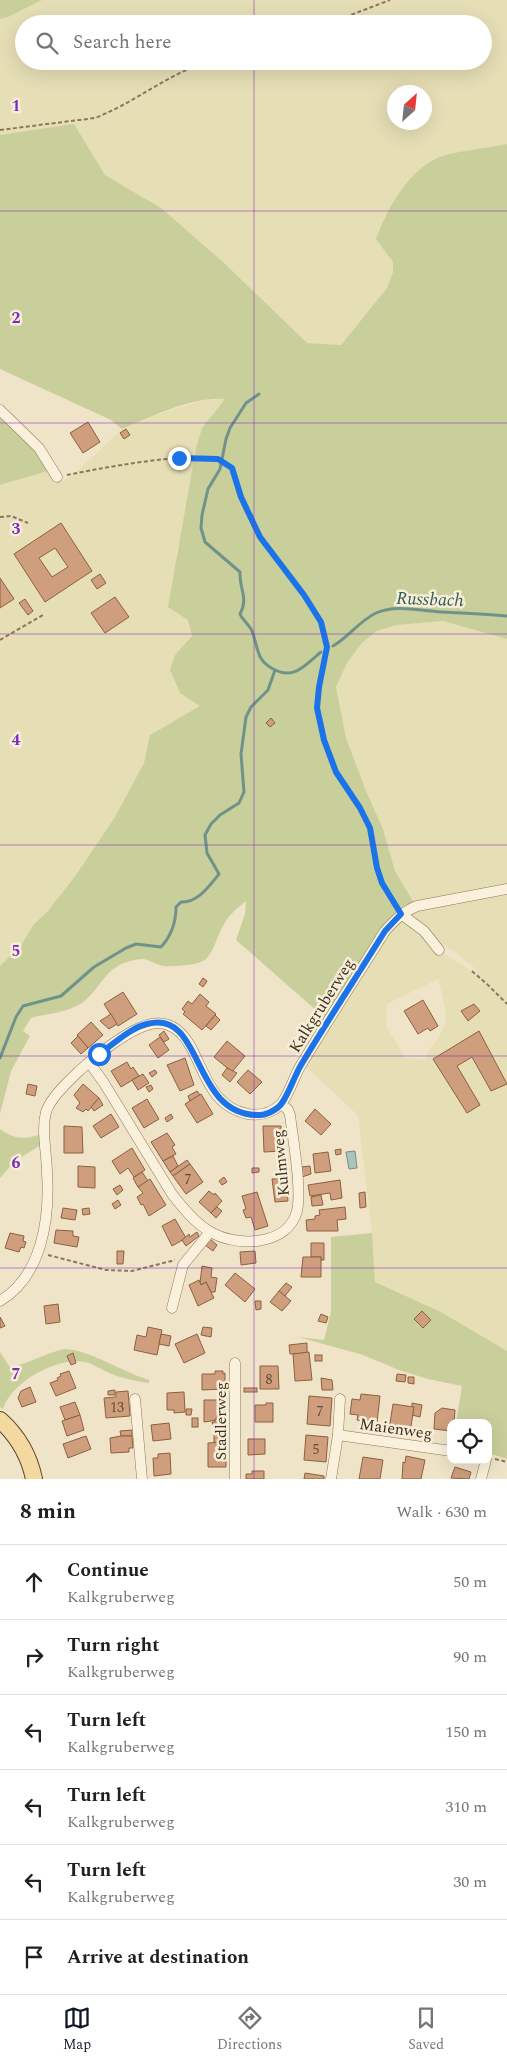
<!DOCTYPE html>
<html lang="en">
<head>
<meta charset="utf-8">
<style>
  :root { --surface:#fff; --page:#f6f6f6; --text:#202124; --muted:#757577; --line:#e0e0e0; --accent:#111827 }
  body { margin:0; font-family:Spectral,serif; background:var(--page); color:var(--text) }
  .controls { position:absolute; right:15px; bottom:15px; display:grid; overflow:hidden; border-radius:10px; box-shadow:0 5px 20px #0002 }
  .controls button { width:45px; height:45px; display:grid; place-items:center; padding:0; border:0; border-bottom:1px solid var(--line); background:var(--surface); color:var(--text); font:25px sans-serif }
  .compass { position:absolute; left:387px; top:85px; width:45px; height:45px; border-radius:50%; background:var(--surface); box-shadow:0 5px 20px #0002; rotate:27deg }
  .stop { position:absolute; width:15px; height:15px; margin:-11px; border:4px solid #1a73e8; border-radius:50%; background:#fff }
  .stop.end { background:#1a73e8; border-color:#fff; box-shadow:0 1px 5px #0008 }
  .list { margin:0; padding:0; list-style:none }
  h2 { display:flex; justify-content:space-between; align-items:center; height:65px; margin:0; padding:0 20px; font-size:21px }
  h2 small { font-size:16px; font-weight:400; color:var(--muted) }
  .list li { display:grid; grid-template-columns:32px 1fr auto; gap:15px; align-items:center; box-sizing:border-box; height:75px; padding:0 20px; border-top:1px solid var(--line) }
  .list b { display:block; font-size:19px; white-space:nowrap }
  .list p { margin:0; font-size:16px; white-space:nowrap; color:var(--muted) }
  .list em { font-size:16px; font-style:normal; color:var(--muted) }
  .icon { flex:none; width:28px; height:28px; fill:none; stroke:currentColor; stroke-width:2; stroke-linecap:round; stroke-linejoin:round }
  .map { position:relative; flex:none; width:507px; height:1479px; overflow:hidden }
  .search { position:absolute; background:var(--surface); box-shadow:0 5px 20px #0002; left:15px; right:15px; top:15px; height:55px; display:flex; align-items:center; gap:12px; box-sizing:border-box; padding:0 18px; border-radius:28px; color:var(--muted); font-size:19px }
  .sheet { height:515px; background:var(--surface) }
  nav { display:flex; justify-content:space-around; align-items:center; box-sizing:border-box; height:70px; border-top:1px solid var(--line); background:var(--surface); font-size:14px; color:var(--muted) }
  nav a { display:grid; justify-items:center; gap:2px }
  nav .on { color:var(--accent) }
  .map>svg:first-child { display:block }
  .farmland { fill:#e6deb5; fill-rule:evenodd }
  .green { fill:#c9cf9b }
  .water { fill:#a9c4bc; stroke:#6f938a }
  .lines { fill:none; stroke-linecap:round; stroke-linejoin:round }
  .stream { stroke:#6f938a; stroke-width:3 }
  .building { fill:#cf9f7d; stroke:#8d5f41; fill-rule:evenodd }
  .minor-casing { stroke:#8d765c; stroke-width:11 }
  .primary-casing { stroke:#5b4430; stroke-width:18 }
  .path { stroke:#8d765c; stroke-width:2; stroke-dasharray:4 2.5; stroke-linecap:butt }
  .minor { stroke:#faf1dc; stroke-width:10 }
  .primary { stroke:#f3d9a0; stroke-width:16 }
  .route { stroke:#1a73e8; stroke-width:6 }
  .grid { fill:none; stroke:#7b2cbf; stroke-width:1; stroke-opacity:0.55 }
  .labels { text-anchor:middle; stroke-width:5; stroke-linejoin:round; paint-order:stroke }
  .number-label { font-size:14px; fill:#624a37 }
  .street-label { font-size:16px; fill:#3d2e20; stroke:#f7eed8 }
  .water-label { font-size:18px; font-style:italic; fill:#2f5d5a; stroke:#f7eed8 }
  .grid-label { font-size:16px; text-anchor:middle; font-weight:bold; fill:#7b2cbf; stroke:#f7eed8; stroke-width:5; stroke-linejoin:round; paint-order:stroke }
</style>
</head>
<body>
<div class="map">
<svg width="507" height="1479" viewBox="0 0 507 1479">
  <rect width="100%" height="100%" fill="#f0e4c8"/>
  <g class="farmland">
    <path d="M42,0H507V144L444,156L393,262V272L387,288L341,345L307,343L222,261L161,208L105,175L74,125L0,135V19L8,17ZM24,24H483V61H24ZM394,92H424V122H394Z"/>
    <path d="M225,399L202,428L196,448L184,525L176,554L192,636L175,655L200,706L150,735L144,763L115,817L76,875L47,912L34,924L21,945L0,966V485L48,471L54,483L70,478L122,429L165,412L204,400Z"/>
    <path d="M443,621L507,639V1351L441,1312L375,1282L372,1233L358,1115L304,1065L395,925L403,922L411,924L436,950L460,963L477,976V970L460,956L437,940L409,913L414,903L395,871L383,829L366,791L346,738L336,687L347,663L362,643L377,631L397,625ZM438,979L445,1007L446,1023L437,1040L428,1051L425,1059L406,1058L387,1028V1004Z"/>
  </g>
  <g class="green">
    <path d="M0,0H42L8,17L0,19Z"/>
    <path d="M74,124L105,175L161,208L222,261L307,343L341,345L387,288L393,272V262L376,239C387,209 411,164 446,155C465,150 487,148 507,144V639L443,621L397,625L377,631L362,643L347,663L336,687L346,738L366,791L383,829L395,871L414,903L401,911L326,1019L236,940L245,914L246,901C237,908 228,916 223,926C216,938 215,950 205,960C199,965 172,967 164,966C156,965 149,959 142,959C137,959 131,961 127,962C105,968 99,991 82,1003C67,1013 48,1013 31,1018L23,1031L30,1036L11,1071L0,1114V966L21,945L34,924L47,912L76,875L115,817L144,763L150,735L200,706L180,693L170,670L175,655L192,636L188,620L168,607L196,448L202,428L225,399C190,397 154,416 122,429L111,420L0,369V135Z"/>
    <path d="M0,415L29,441L48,471L0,485Z"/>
    <path d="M0,1129C12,1139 26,1140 41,1134L42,1144L14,1162L0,1178Z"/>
    <path d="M372,1233L375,1282L441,1312L507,1351V1459L488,1453V1423H456L462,1386L428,1379L399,1370L363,1355L298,1337L324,1340L331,1312V1237Z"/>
    <path d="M65,1349C90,1350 123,1372 149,1380V1383C135,1381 120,1378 107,1372C100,1369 93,1364 86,1362C58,1356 11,1382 3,1409L0,1407V1352L9,1366C23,1367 47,1352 65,1349Z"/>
  </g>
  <path class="water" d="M355,1151L357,1168L349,1169L346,1152Z"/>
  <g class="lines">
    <g class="stream">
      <path d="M259,394L246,403L230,428L226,439L220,469L208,489L202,515L201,528L205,542L240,572C239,590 249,597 240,614C243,621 249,624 252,631C259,649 255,660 275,670"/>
      <path d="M333,646C349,637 359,621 376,613C396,604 420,611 441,612C463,613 485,614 507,616"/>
      <path d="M0,1058L16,1017L23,1006L61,996L94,967L126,948L136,944L161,947C172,935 176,922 176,907L181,902C198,903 209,886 219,874L207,853L205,835L211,824L220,815L239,803L244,792L241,754L246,717L251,707L268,690L275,670C295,680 307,663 321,652"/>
    </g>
  </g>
  <g class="building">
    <path d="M88,422L100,442L83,453L70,433Z"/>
    <path d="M126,429L130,435L124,439L120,433Z"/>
    <path d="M61,523L92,571L45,602L14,554ZM55,548L68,567L52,577L39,558Z"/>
    <path d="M100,574L106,583L97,589L91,580Z"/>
    <path d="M0,578L14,599L0,608Z"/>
    <path d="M115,597L129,617L105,633L91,613Z"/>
    <path d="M25,599L33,611L28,615L19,603Z"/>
    <path d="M271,718L275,723L270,727L266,723Z"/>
    <path d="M203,978L207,981L203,987L199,984Z"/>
    <path d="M123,992L137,1014L118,1026L104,1004Z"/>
    <path d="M200,994L209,1002L206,1006L216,1014L202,1030L183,1014L185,1012L182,1009L188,1001L192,1004Z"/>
    <path d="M423,1000L438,1026L430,1031L428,1028L418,1034L404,1011Z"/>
    <path d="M474,1004L480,1011L468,1021L461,1011Z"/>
    <path d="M111,1014L117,1024L109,1029L100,1021Z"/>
    <path d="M215,1015L220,1020L211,1030L206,1026Z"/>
    <path d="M91,1022L103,1035L88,1048L77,1035Z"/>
    <path d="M164,1031L169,1039L164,1042L159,1035Z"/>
    <path d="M479,1031L507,1084L491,1091L472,1057L457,1066L480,1105L467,1113L433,1059Z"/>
    <path d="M78,1036L88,1048L81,1054L71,1043Z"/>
    <path d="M160,1037L169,1050L158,1058L149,1045Z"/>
    <path d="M227,1041L245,1056L232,1072L214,1057Z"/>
    <path d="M185,1058L194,1085L180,1091L167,1065Z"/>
    <path d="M127,1062L131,1069L133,1067L139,1076L121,1087L111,1071Z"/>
    <path d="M227,1068L237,1073L230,1082L222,1075Z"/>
    <path d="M155,1070L157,1073L152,1077L149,1073Z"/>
    <path d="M248,1070L262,1082L250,1094L237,1082Z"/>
    <path d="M143,1074L149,1083L138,1090L132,1080Z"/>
    <path d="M28,1084L37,1086L35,1096L26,1094Z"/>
    <path d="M83,1084L99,1098L88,1111L86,1109L83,1112L76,1108L80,1103L74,1095Z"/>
    <path d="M151,1085L153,1089L149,1092L146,1087Z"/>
    <path d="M197,1091L200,1095L190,1101L188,1096Z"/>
    <path d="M201,1094L213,1114L197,1123L185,1104Z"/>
    <path d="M99,1098L103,1105L94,1111L91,1107Z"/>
    <path d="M147,1099L159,1119L144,1128L132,1108Z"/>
    <path d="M315,1109L331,1124L321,1135L305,1121Z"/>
    <path d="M111,1114L119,1127L101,1138L93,1126Z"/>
    <path d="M171,1114L173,1118L167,1122L165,1118Z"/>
    <path d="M64,1126L82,1127L83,1153H64Z"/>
    <path d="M263,1126H281L282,1151L264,1152Z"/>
    <path d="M167,1133L175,1145L172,1147L176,1154L163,1161L151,1142Z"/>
    <path d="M132,1148L145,1170L134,1177L128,1168L120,1174L112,1161Z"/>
    <path d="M341,1149V1154L336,1155L335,1150Z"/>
    <path d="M328,1152L331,1171L315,1173L313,1154Z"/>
    <path d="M173,1156L178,1166L170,1172L163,1161Z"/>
    <path d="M187,1160L190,1164L173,1176L170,1172Z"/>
    <path d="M190,1164L203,1182L186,1194L173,1176Z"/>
    <path d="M78,1166L95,1167V1188L78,1187Z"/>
    <path d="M310,1166L311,1174L302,1177L301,1167Z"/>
    <path d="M252,1168H259V1172L252,1173Z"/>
    <path d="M142,1172L148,1181L138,1187L133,1178Z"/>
    <path d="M224,1177L227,1182L222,1185L219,1181Z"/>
    <path d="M286,1178L288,1201L275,1202L272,1179Z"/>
    <path d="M150,1179L166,1205L149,1216L143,1204L141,1205L137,1197L143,1193L138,1187Z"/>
    <path d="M340,1180L342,1198L331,1200L330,1193L310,1196L308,1185Z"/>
    <path d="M120,1185L123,1190L117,1195L113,1189Z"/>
    <path d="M209,1191L214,1195L215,1193L222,1201L211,1213L199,1202Z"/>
    <path d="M257,1192L268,1226L255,1230L251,1217L246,1218L243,1210L246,1209L242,1196Z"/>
    <path d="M365,1192L366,1207L360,1208L359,1193Z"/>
    <path d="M321,1195L323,1205L312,1206L311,1197Z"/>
    <path d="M118,1200L121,1205L115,1209L112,1204Z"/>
    <path d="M217,1207L222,1211L216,1218L211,1213Z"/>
    <path d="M345,1207L346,1219L337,1220L338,1231H307L306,1220L315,1219V1216L320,1215L319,1210Z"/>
    <path d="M63,1208L77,1210L75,1220L61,1218Z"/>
    <path d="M89,1208L90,1214L83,1215L82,1209Z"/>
    <path d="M175,1219L186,1238L172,1246L162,1226Z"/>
    <path d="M56,1230L73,1231V1236L79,1237L77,1247L54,1243Z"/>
    <path d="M197,1232L199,1236L186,1246L182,1240L189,1234L190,1237Z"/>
    <path d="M10,1233L24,1236L23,1241L26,1242L24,1248L21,1247L19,1252L5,1248Z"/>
    <path d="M210,1239L217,1245L213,1251L205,1245Z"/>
    <path d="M311,1243H324V1260H321V1257H311Z"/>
    <path d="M117,1251H124L123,1264H117Z"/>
    <path d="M255,1251L256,1263L241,1265L240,1252Z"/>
    <path d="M303,1257H321V1277H301Z"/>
    <path d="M202,1266L212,1268L211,1277L217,1278L215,1292H211L206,1282L201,1285L200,1283Z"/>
    <path d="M235,1273L255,1289L245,1302L225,1285Z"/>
    <path d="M199,1280L201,1285L206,1282L214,1298L198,1306L189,1285Z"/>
    <path d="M286,1283L292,1287L285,1296L279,1291Z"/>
    <path d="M279,1291L291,1301L282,1311L270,1302Z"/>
    <path d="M255,1301H261V1309L256,1310Z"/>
    <path d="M58,1304L60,1322L46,1324L44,1306Z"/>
    <path d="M422,1311L431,1320L423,1328L414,1319Z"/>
    <path d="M321,1314L328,1317L326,1323L318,1321Z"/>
    <path d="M0,1317L5,1326L0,1328Z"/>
    <path d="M148,1327L162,1330L157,1355L134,1350L137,1335L146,1337Z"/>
    <path d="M203,1327L212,1328L211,1337L201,1335Z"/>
    <path d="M161,1334L171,1336L169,1346L159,1344Z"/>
    <path d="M197,1334L205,1353L184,1363L175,1344Z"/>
    <path d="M307,1343V1353L290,1354L289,1345Z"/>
    <path d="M309,1352L312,1380L295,1381L293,1354Z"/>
    <path d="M73,1353L76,1363L71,1365L67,1356Z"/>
    <rect x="315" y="1355" width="7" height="6"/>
    <path d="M260,1366H278L279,1389H260Z"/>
    <path d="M69,1371L76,1388L56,1396L50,1383L58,1380L57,1378L61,1376L60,1374Z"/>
    <path d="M215,1371H223V1374L225,1373V1389L202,1390V1374H215Z"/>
    <path d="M397,1374L406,1375L405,1382L396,1381Z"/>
    <path d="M408,1377H414V1384L408,1383Z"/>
    <path d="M321,1378L332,1380L333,1390H322Z"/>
    <path d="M30,1387L36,1402L22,1407L18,1398L21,1391Z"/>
    <rect x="244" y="1388" width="13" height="4"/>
    <path d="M115,1390V1395H108V1391Z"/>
    <path d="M128,1391L130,1416L106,1418L104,1398L116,1397V1392Z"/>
    <path d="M184,1392L185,1412L174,1413V1410H167V1393Z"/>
    <path d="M361,1394L380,1396L377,1423L357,1420L358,1415L350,1414L352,1399L360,1400Z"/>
    <path d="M309,1396L332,1398L330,1426L307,1424Z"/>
    <path d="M204,1400H225V1419L204,1422Z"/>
    <path d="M75,1402L80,1415L65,1420L60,1407Z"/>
    <path d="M266,1403H273V1422H255V1405H266Z"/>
    <path d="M412,1403L422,1405L420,1417L412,1415Z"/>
    <path d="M393,1404L414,1407L410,1433L389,1430Z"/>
    <path d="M442,1408L455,1410L454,1423H451V1431L434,1429L435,1413Z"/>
    <path d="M186,1409H192L191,1415H186Z"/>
    <path d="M80,1415L84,1430L67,1436L62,1421Z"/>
    <rect x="192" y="1418" width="6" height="9"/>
    <path d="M215,1419H224V1426H213L212,1422H215Z"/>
    <path d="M169,1423L171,1439L153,1441L151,1425Z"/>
    <path d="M132,1430V1436H121L120,1431Z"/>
    <rect x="214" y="1431" width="10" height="12"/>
    <path d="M306,1435L328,1437L326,1462L304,1460Z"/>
    <path d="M86,1436L91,1449L68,1458L63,1444Z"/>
    <path d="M121,1436H132L133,1448H129V1452L111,1453L110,1438Z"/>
    <path d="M248,1439H265V1454L248,1455Z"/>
    <path d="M226,1442V1467H208V1443Z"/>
    <path d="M170,1453L171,1474L154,1476L153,1458H158V1454Z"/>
    <path d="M406,1456L425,1460L421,1479H402L403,1462L405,1463Z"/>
    <path d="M363,1457L383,1460L380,1479H359Z"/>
    <path d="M455,1467L471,1472L469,1479L451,1478Z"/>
    <path d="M252,1471H264V1479H246V1474H252Z"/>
    <path d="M305,1473L324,1476V1479H304Z"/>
  </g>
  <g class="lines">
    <defs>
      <g id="minor">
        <path d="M0,410L39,448L57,477"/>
        <path d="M401,914L424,931L439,950"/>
        <path d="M89,1062L104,1083L172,1194C182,1207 194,1222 209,1231C236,1248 288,1246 297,1211C302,1188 293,1140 290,1115L288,1110L282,1104"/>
        <path d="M0,1301C42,1276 50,1218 47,1173C47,1154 41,1131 46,1112C51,1097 68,1082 79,1071C89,1062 100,1053 111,1045C141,1024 170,1007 192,1049C206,1076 213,1107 248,1114C260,1116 270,1114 280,1105C288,1098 294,1076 301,1065C328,1020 357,976 385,931C395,920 404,911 417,906L507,889"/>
        <path d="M172,1308L183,1265L210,1232"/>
        <path d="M235,1363V1479"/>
        <path d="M135,1399L142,1479"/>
        <path d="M338,1435L451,1451"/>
        <path d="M331,1479L338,1435L340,1399"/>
        <path d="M481,1479L486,1460"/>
      </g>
      <path id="primary" d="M0,1420C18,1436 29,1455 34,1479"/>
    </defs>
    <use href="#minor" class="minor-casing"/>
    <use href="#primary" class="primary-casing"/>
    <g class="path">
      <path d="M327,24L390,0"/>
      <path d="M0,130L95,118C136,102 166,75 209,61"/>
      <path d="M67,475C95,469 197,450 220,460C239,468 242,504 251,522C271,561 312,589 324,631C332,658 315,682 317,709C320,732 328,761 340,781C350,796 361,809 368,825C374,838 373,852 376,866C380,881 389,893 396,906"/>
      <path d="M0,517L11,516L28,523"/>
      <path d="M0,640L43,615"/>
      <path d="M472,971L488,985L507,1004"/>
      <path d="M48,1255L106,1270L132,1271L175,1260"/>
      <path d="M495,1459L507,1462"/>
    </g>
    <use href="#minor" class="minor"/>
    <use href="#primary" class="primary"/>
  </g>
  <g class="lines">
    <path class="route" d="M99,1054C114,1044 130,1028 147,1024C205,1008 190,1117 260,1115C267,1115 278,1109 282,1103C290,1091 294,1077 301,1065C328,1020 357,976 385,931L401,914L382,883L377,868L370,828L360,808L336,772L324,740L317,708L319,687L327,647L321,622L304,595L260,537L241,497L232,468L218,459L179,458"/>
  </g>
  <path class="grid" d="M254,0V24M254,61V1479M0,211H507M0,423H507M0,634H507M0,845H507M0,1056H507M0,1268H507"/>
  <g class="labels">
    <g class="number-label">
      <text x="188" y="1184">7</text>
      <text x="269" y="1384">8</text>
      <text x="117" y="1412">13</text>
      <text x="320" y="1416">7</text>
      <text x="316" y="1454">5</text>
    </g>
    <g class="street-label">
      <text transform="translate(321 1005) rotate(-58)" y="6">Kalkgruberweg</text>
      <text transform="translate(280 1163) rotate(-95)" y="6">Kulmweg</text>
      <text transform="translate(220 1421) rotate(-90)" y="6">Stadlerweg</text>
      <text transform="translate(396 1428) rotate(8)" y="6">Maienweg</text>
    </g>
    <g class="water-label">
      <text transform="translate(430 599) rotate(2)" y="6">Russbach</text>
    </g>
  </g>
  <g class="grid-label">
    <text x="16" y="111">1</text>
    <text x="16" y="323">2</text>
    <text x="16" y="534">3</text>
    <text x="16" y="745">4</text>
    <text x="16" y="956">5</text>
    <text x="16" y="1168">6</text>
    <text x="16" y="1379">7</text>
  </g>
</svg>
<div class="controls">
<button><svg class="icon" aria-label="locate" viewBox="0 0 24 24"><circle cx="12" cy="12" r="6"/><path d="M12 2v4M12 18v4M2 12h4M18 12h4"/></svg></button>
</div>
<svg class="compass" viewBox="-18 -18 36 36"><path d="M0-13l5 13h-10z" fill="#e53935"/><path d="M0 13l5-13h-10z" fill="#757577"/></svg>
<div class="stop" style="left:99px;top:1054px"></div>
<div class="stop end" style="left:179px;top:458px"></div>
<div class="search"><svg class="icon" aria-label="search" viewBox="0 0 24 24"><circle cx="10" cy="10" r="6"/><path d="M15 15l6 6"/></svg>Search here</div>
</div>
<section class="sheet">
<h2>8 min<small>Walk · 630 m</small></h2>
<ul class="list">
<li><svg class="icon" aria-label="ahead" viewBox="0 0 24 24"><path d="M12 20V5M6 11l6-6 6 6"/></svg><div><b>Continue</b><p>Kalkgruberweg</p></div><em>50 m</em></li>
<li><svg class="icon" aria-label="right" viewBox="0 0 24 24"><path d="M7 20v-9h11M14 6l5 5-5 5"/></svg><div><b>Turn right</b><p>Kalkgruberweg</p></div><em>90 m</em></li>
<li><svg class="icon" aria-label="left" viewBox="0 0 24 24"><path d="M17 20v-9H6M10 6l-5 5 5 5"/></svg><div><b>Turn left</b><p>Kalkgruberweg</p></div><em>150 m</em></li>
<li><svg class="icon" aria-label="left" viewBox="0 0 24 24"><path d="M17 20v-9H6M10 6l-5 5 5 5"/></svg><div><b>Turn left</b><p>Kalkgruberweg</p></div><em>310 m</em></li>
<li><svg class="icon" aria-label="left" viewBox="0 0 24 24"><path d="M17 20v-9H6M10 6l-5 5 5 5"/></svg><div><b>Turn left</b><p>Kalkgruberweg</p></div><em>30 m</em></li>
<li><svg class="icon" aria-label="arrive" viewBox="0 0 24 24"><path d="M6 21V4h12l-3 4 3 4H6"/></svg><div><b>Arrive at destination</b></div></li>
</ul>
</section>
<nav>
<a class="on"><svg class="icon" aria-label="map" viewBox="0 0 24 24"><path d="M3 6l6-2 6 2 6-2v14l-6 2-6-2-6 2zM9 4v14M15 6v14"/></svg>Map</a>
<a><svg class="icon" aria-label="directions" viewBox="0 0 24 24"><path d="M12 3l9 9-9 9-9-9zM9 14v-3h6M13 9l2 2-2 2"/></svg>Directions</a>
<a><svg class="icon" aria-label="saved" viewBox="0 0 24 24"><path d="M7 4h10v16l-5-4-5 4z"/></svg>Saved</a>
</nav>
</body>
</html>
